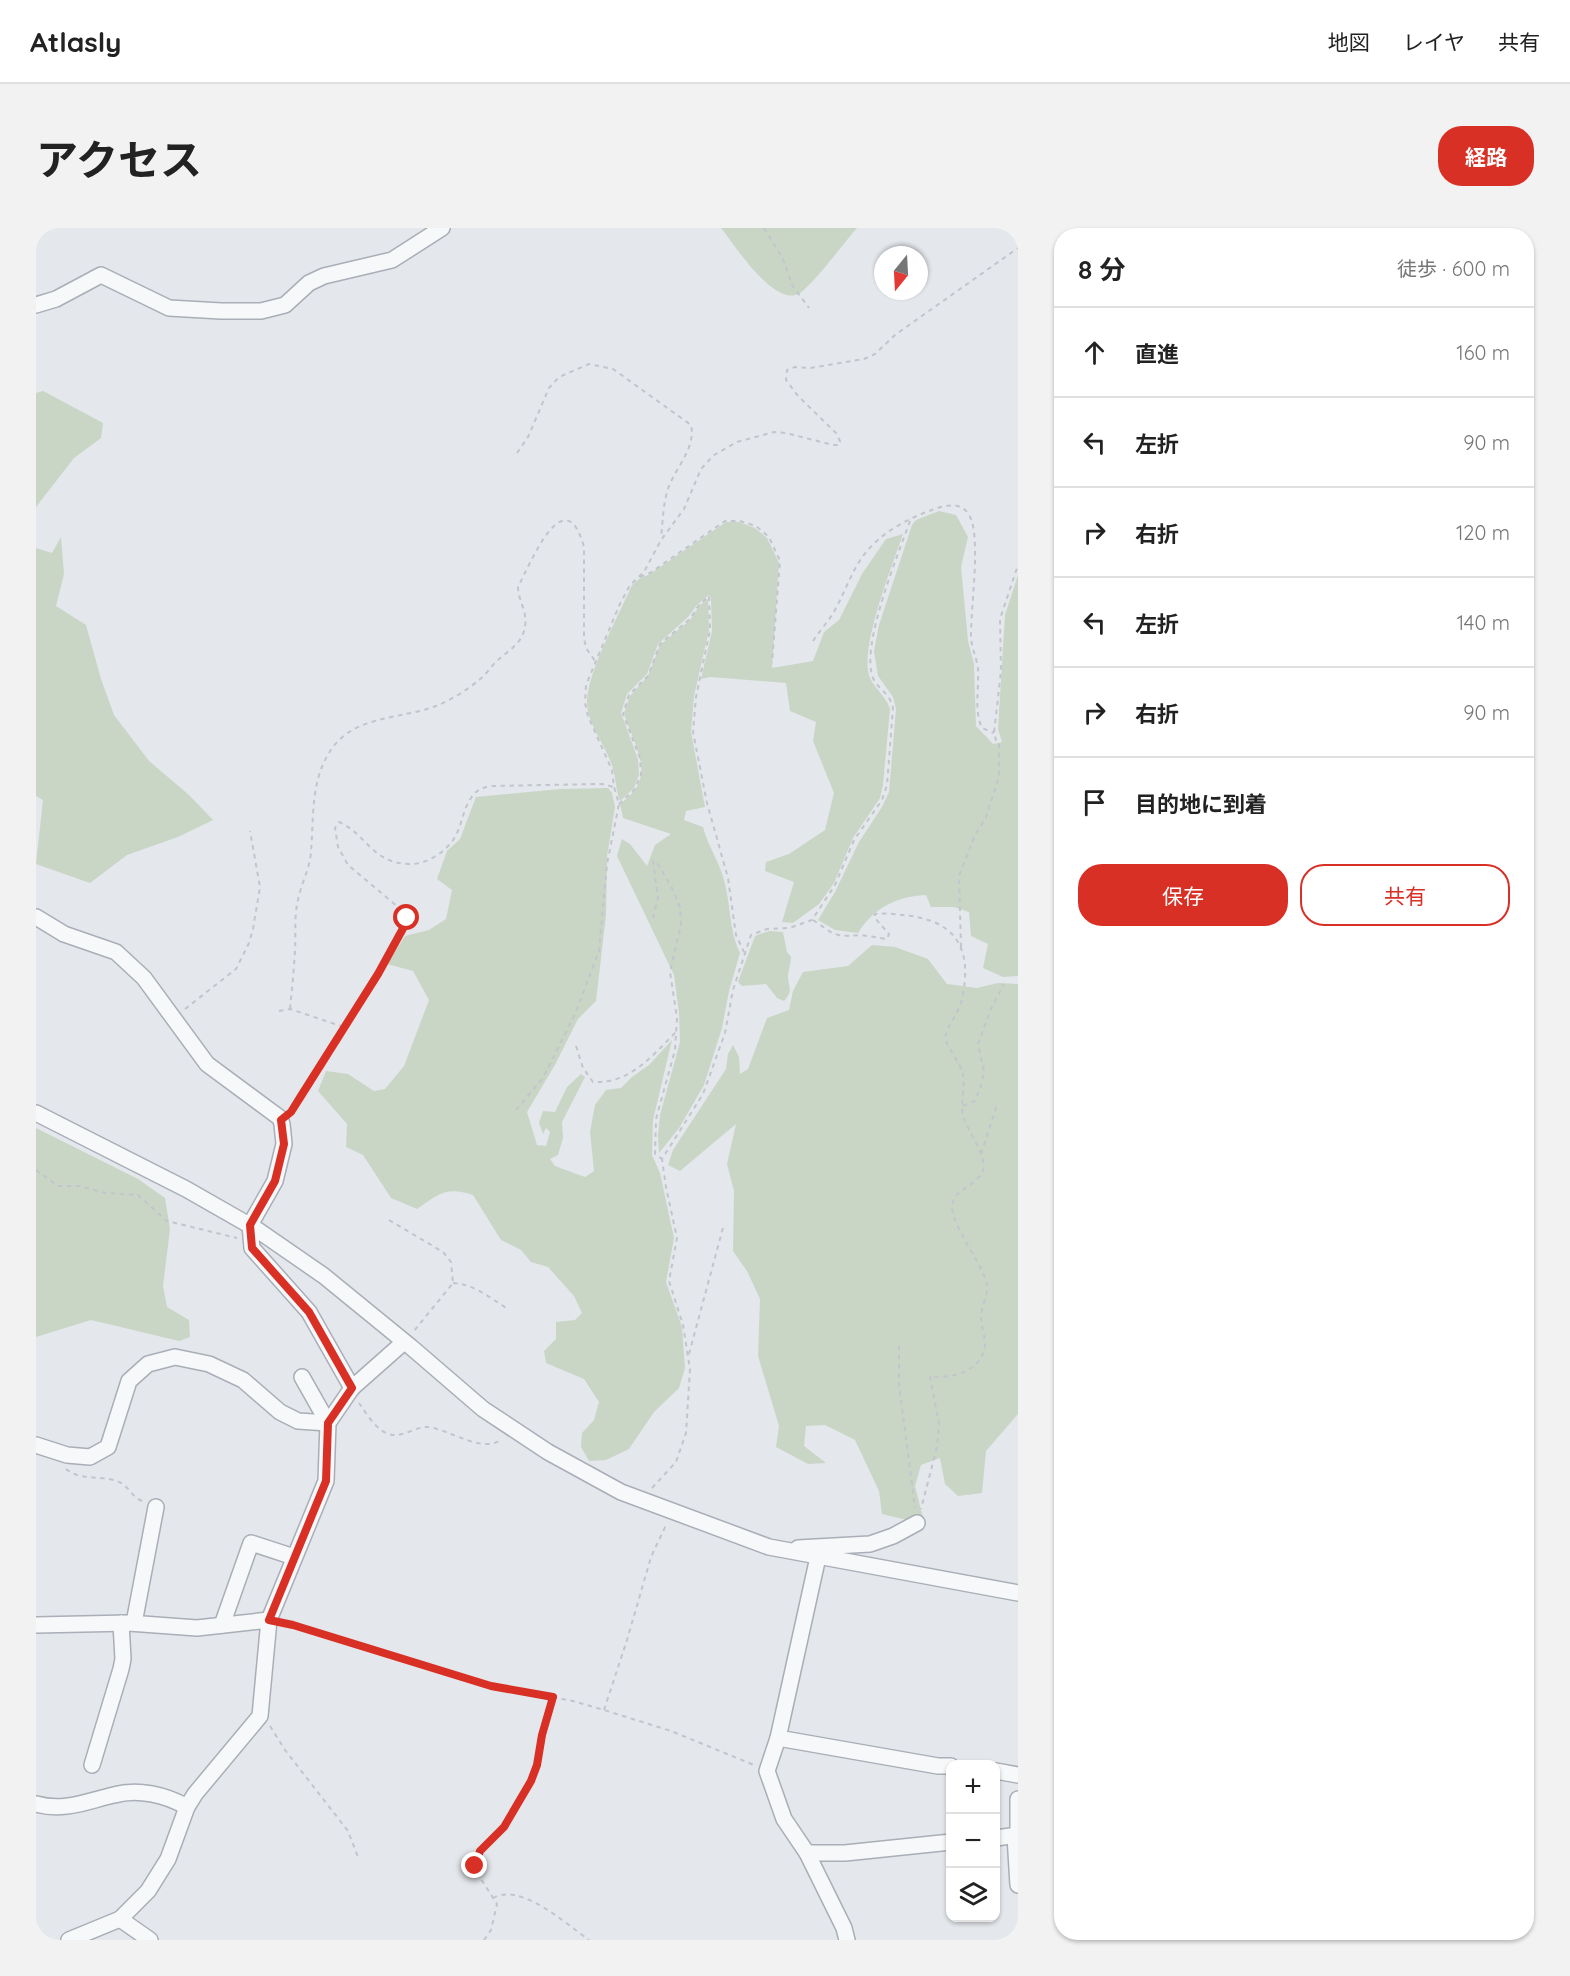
<!DOCTYPE html>
<html lang="ja">
<head>
<meta charset="utf-8">
<style>
  :root { --surface:#fff; --page:#f2f2f2; --text:#222; --muted:#767676; --line:#e0e0e0; --accent:#d93025 }
  body { margin:0; font-family:Quicksand,"Noto Sans JP",sans-serif; background:var(--page); color:var(--text) }
  .controls { position:absolute; right:18px; bottom:18px; display:grid; overflow:hidden; border-radius:12px; box-shadow:0 2px 4px #0004 }
  .controls button { width:54px; height:54px; display:grid; place-items:center; padding:0; border:0; border-bottom:2px solid var(--line); background:var(--surface); color:var(--text); font:30px sans-serif }
  .compass { position:absolute; left:838px; top:18px; width:54px; height:54px; border-radius:50%; background:var(--surface); box-shadow:0 2px 4px #0004; rotate:198deg }
  .stop { position:absolute; width:18px; height:18px; margin:-14px; border:4px solid #d93025; border-radius:50%; background:#fff }
  .stop.end { background:#d93025; border-color:#fff; box-shadow:0 2px 6px #0008 }
  .list { margin:0; padding:0; list-style:none }
  h2 { display:flex; justify-content:space-between; align-items:center; height:78px; margin:0; padding:0 24px; font-size:26px }
  h2 small { font-size:20px; font-weight:400; color:var(--muted) }
  .list li { display:grid; grid-template-columns:39px 1fr auto; gap:18px; align-items:center; box-sizing:border-box; height:90px; padding:0 24px; border-top:2px solid var(--line) }
  .list b { display:block; font-size:22px; white-space:nowrap }
  .list em { font-size:20px; font-style:normal; color:var(--muted) }
  .actions { display:flex; gap:12px; padding:18px 24px }
  .actions a { flex:1; padding:14px 0; border:2px solid var(--accent); border-radius:24px; text-align:center; font-size:21px; color:var(--accent) }
  .actions .main { background:var(--accent); color:#fff }
  .icon { flex:none; width:33px; height:33px; fill:none; stroke:currentColor; stroke-width:2; stroke-linecap:round; stroke-linejoin:round }
  .map { position:relative; flex:none; width:982px; height:1712px; overflow:hidden; border-radius:24px }
  header { display:flex; align-items:center; gap:36px; box-sizing:border-box; height:84px; padding:0 30px; background:var(--surface); border-bottom:2px solid var(--line) }
  header strong { font-size:28px }
  nav { display:flex; gap:33px; margin-inline-start:auto; font-size:21px }
  .intro { display:flex; align-items:center; justify-content:space-between; box-sizing:border-box; height:144px; padding:0 36px }
  h1 { margin:0; font-size:42px }
  .button { padding:15px 27px; border-radius:24px; background:var(--accent); color:#fff; font-size:21px; font-weight:700 }
  main { display:flex; gap:36px; padding:0 36px }
  aside { flex:1; background:var(--surface); border-radius:24px; box-shadow:0 2px 4px #0004 }
  .map>svg:first-child { display:block }
  .green { fill:#c9d6c5 }
  .lines { fill:none; stroke-linecap:round; stroke-linejoin:round }
  .minor-casing { stroke:#a9aeb7; stroke-width:18 }
  .path { stroke:#c2c5cb; stroke-width:2; stroke-dasharray:4.5 4.5; stroke-linecap:butt }
  .minor { stroke:#f7f8fa; stroke-width:15 }
  .route { stroke:#d93025; stroke-width:8 }
</style>
</head>
<body>
<header>
<strong>Atlasly</strong>
<nav><a>地図</a><a>レイヤ</a><a>共有</a></nav>
</header>
<div class="intro"><h1>アクセス</h1><a class="button">経路</a></div>
<main>
<div class="map">
<svg width="982" height="1712" viewBox="0 0 982 1712">
  <rect width="100%" height="100%" fill="#e4e7ec"/>
  <g class="green">
    <path d="M685,0H821C809,13 775,60 762,66C737,78 698,16 685,0Z"/>
    <path d="M7,163L67,195L65,210L38,230L0,279V165Z"/>
    <path d="M903,283L920,287L932,309L925,339L932,413L938,436L940,498L957,516L966,514L962,501L969,387L982,347V748L967,749L947,740L952,716L935,708L933,684L918,679H895L890,667C862,668 837,680 822,705L799,702L782,692L799,664L823,614L846,579L853,564L860,481L857,469L842,448L838,423L843,397L876,297L880,292Z"/>
    <path d="M690,294H703L719,300L731,310L743,335L736,440L777,433L788,404L803,392L826,346L850,311L867,306C857,336 822,422 834,450C839,461 850,468 854,481L847,557L844,570L817,610L798,655L783,676L757,695L746,694L758,654L729,643L730,634L753,626L789,602L798,565L777,513L780,494L754,483L750,455L674,449L665,451L676,403L675,370L673,367L661,377L652,389L622,416L611,446L591,466L585,485L602,531L603,547L598,560L584,573C580,562 580,552 577,541C572,520 550,495 551,473C552,443 583,387 596,357L603,351L614,346Z"/>
    <path d="M25,309L28,346L20,378L50,397L65,451L78,487L113,533L153,567L177,592L142,609L91,627L54,655L0,636L7,572L0,568V320L16,325Z"/>
    <path d="M672,371L673,402L658,468L655,504L669,579L650,583L648,592L667,599C672,619 685,636 689,656C695,679 693,703 704,725L693,763L686,800L668,857L643,900L623,925L622,908L624,887L644,814L643,785L638,747L581,628L586,611L594,616L611,638L619,617L635,606L587,590L584,576C589,572 594,568 598,563C617,540 594,509 588,485L594,468L612,448L624,417L654,392L664,377Z"/>
    <path d="M572,560L576,565L579,579L571,628L570,687L560,773L542,791L520,835L491,884L501,917L510,918L514,904L510,900L507,906L503,895L507,883L519,884L531,859L545,846L549,849L526,894L527,910L522,927L514,931L519,938L549,949L558,943L554,904L559,877L570,862L585,860L596,849L613,837L636,812L617,892L616,927L624,945L638,1010L630,1054L646,1099L649,1140L643,1160L618,1184L593,1221L570,1232L553,1233L545,1219L546,1205L558,1192L563,1174L548,1151L510,1135L508,1123L520,1111V1094L539,1092L546,1085L538,1068L512,1039L495,1034L485,1022L465,1012L437,967C411,958 402,966 381,981L355,970L327,927L310,919L311,896L282,863L290,843L312,846L338,863L349,861L368,838L393,772L377,743L351,736L369,708L393,702L410,691L416,662L401,651L411,623L424,611L440,569L524,561Z"/>
    <path d="M733,703L747,704L751,724L755,729C755,735 752,743 752,749C753,761 757,762 748,773L741,770L730,756L706,758L702,754L719,708Z"/>
    <path d="M836,717L859,719L892,731L911,756L941,760L962,755L982,756V1186L950,1223L946,1265L922,1268L909,1256L904,1230L885,1237L879,1258L887,1290L871,1292L846,1286L843,1263L819,1212L789,1197L770,1198L768,1218L790,1235L772,1236L740,1219L743,1198L722,1128L724,1071L711,1043L697,1023L698,963L691,936L700,896L644,943L632,937L637,922L690,841L692,826L697,817L703,829L704,846L712,841L731,790L753,782L757,763L767,744L812,738Z"/>
    <path d="M0,900L102,951L129,970L134,1001L127,1058L131,1079L153,1092L154,1109L143,1113L55,1092L0,1109Z"/>
  </g>
  <g class="lines">
    <defs>
      <g id="minor">
        <path d="M0,77L20,71L65,47L133,80L185,83H225L249,77L273,55L288,48L356,32L406,0"/>
        <path d="M0,689L28,706L80,724L108,750L171,836L244,890L246,896L248,916L239,953L214,997L216,1020L273,1084L316,1160L292,1195L290,1253L233,1392L224,1488L159,1566L151,1579L132,1631L112,1663L84,1691L33,1712"/>
        <path d="M0,885L150,961L220,1001L288,1048L375,1119L447,1181L512,1224L585,1264L733,1319L982,1365"/>
        <path d="M266,1149L292,1195"/>
        <path d="M316,1160L368,1114"/>
        <path d="M0,1217L31,1227L54,1229L72,1219L93,1153L112,1136L139,1129L173,1136L207,1152L244,1184L262,1193L292,1195"/>
        <path d="M762,1320L834,1316L857,1308L881,1295"/>
        <path d="M782,1329L742,1510L731,1543L748,1591L771,1625L808,1700L811,1712"/>
        <path d="M98,1395L120,1279"/>
        <path d="M0,1397L93,1395L161,1400L233,1392"/>
        <path d="M186,1397L215,1315L258,1329"/>
        <path d="M742,1510L902,1538H915"/>
        <path d="M56,1537L85,1441L87,1431L85,1395"/>
        <path d="M960,1543L982,1547"/>
        <path d="M982,1571V1603"/>
        <path d="M0,1576C28,1584 51,1573 78,1567C102,1560 130,1567 151,1579"/>
        <path d="M979,1608L982,1657"/>
        <path d="M960,1610L982,1607"/>
        <path d="M771,1625H809L915,1614"/>
        <path d="M84,1691L114,1712"/>
      </g>
    </defs>
    <use href="#minor" class="minor-casing"/>
    <g class="path">
      <path d="M728,0L747,31L756,57L773,80"/>
      <path d="M481,225L492,209L513,160L523,149L553,136L577,141L655,197C660,219 641,238 633,258C627,274 627,292 625,310"/>
      <path d="M604,349L614,345L689,293H704L720,298L733,309L744,333L736,435"/>
      <path d="M777,413C783,404 790,396 796,387C809,366 815,342 831,323C848,303 873,290 896,282C909,277 925,273 933,287C946,307 934,384 935,410C936,421 941,431 942,441C943,461 938,483 946,500L958,505"/>
      <path d="M583,576L599,561L605,547L604,530L587,486L593,467L612,448L624,416L654,391L663,377L673,368L674,402L660,469L657,504L671,575L692,650L700,707L708,724"/>
      <path d="M617,690L622,670L617,633L622,636L636,660L644,679L645,697L634,744L641,790L639,822L620,891L619,926L626,931"/>
      <path d="M777,692L796,705L806,708L825,707L851,711L853,706L838,689L839,686C848,685 858,686 867,687C920,692 937,720 926,771C923,785 912,796 909,810C913,822 924,835 927,846C930,860 923,877 928,891C933,904 951,929 947,942C942,958 917,960 916,979C916,997 945,1035 950,1053C954,1066 945,1077 945,1089C945,1098 949,1107 949,1116C948,1142 916,1152 894,1148L903,1196L901,1219L885,1281"/>
      <path d="M925,719L923,648L939,607L950,589L963,549V514L960,512L958,505L965,443L964,391L982,337"/>
      <path d="M149,781L200,741L213,715L217,701L224,659L214,603"/>
      <path d="M254,781C256,761 258,742 259,722C260,706 258,688 262,672C265,656 274,640 275,624C278,588 274,550 297,519C321,487 366,491 400,478C415,472 431,462 443,452C450,447 455,438 462,432C473,422 487,415 489,398C492,385 482,372 482,359C495,334 529,250 548,319V410L550,420L559,433"/>
      <path d="M243,783L254,781L308,799"/>
      <path d="M540,818L547,840L557,854C594,856 616,828 640,804"/>
      <path d="M927,878L939,873L945,858L948,843L942,816L954,783L968,756"/>
      <path d="M255,882L343,746L370,695L371,689L368,684L312,637L302,619L299,600L303,594C331,606 335,635 373,636C390,637 410,624 419,609C426,597 427,581 435,570C440,562 446,560 454,558L566,556L578,559"/>
      <path d="M480,882L507,850L539,786L563,723L571,636L583,576L578,559L576,542L552,488L549,475L550,457L583,378L594,357L608,344L625,312L648,281L665,241L678,227L701,214L738,204L750,205L797,217H803L804,213L800,205L762,168L750,152L751,142L759,139L774,140L828,131L839,126L859,107L982,20"/>
      <path d="M945,926L961,877"/>
      <path d="M0,942L22,958H44L69,965L102,967L131,993L201,1010"/>
      <path d="M353,992L407,1024L415,1034L417,1055L378,1103"/>
      <path d="M417,1055C438,1056 454,1070 472,1081"/>
      <path d="M863,1118V1156L879,1280"/>
      <path d="M653,1126L688,996"/>
      <path d="M323,1175C330,1185 338,1199 350,1205C364,1212 377,1199 391,1199C412,1200 446,1227 466,1211"/>
      <path d="M30,1241C44,1253 64,1247 81,1253C94,1258 93,1267 106,1273"/>
      <path d="M616,1260L640,1234L650,1205L654,1141L647,1097L633,1053L641,1010L630,959L626,931L667,866L689,805L697,762L715,707L731,701L753,700L776,692L799,657L818,612L846,572L851,557L857,480C853,463 842,462 837,450C824,418 862,327 874,293"/>
      <path d="M248,1395L455,1458L537,1473L568,1482L635,1503L718,1537"/>
      <path d="M568,1482L591,1412L615,1329L631,1295"/>
      <path d="M234,1498L249,1522L312,1603L322,1629"/>
      <path d="M457,1670C485,1654 530,1696 553,1712"/>
      <path d="M448,1712L455,1702L461,1676L443,1648L439,1638L444,1623L468,1599L495,1553L501,1537L506,1507L517,1469"/>
    </g>
    <use href="#minor" class="minor"/>
  </g>
  <g class="lines">
    <path class="route" d="M371,690L370,695L342,746L265,868L255,884L245,892L248,916L239,953L214,997L216,1020L273,1084L316,1160L292,1195L290,1253L233,1392L257,1397L455,1458L517,1469L506,1507L501,1537L495,1553L468,1599L444,1623L439,1638"/>
  </g>
</svg>
<div class="controls">
<button>+</button>
<button>−</button>
<button><svg class="icon" aria-label="layers" viewBox="0 0 24 24"><path d="M12 4l9 5-9 5-9-5zM3 14l9 5 9-5"/></svg></button>
</div>
<svg class="compass" viewBox="-18 -18 36 36"><path d="M0-13l5 13h-10z" fill="#e53935"/><path d="M0 13l5-13h-10z" fill="#767676"/></svg>
<div class="stop" style="left:371px;top:690px"></div>
<div class="stop end" style="left:439px;top:1638px"></div>
</div>
<aside>
<h2>8 分<small>徒歩 · 600 m</small></h2>
<ul class="list">
<li><svg class="icon" aria-label="ahead" viewBox="0 0 24 24"><path d="M12 20V5M6 11l6-6 6 6"/></svg><div><b>直進</b></div><em>160 m</em></li>
<li><svg class="icon" aria-label="left" viewBox="0 0 24 24"><path d="M17 20v-9H6M10 6l-5 5 5 5"/></svg><div><b>左折</b></div><em>90 m</em></li>
<li><svg class="icon" aria-label="right" viewBox="0 0 24 24"><path d="M7 20v-9h11M14 6l5 5-5 5"/></svg><div><b>右折</b></div><em>120 m</em></li>
<li><svg class="icon" aria-label="left" viewBox="0 0 24 24"><path d="M17 20v-9H6M10 6l-5 5 5 5"/></svg><div><b>左折</b></div><em>140 m</em></li>
<li><svg class="icon" aria-label="right" viewBox="0 0 24 24"><path d="M7 20v-9h11M14 6l5 5-5 5"/></svg><div><b>右折</b></div><em>90 m</em></li>
<li><svg class="icon" aria-label="arrive" viewBox="0 0 24 24"><path d="M6 21V4h12l-3 4 3 4H6"/></svg><div><b>目的地に到着</b></div></li>
</ul>
<div class="actions"><a class="main">保存</a><a>共有</a></div>
</aside>
</main>
</body>
</html>
